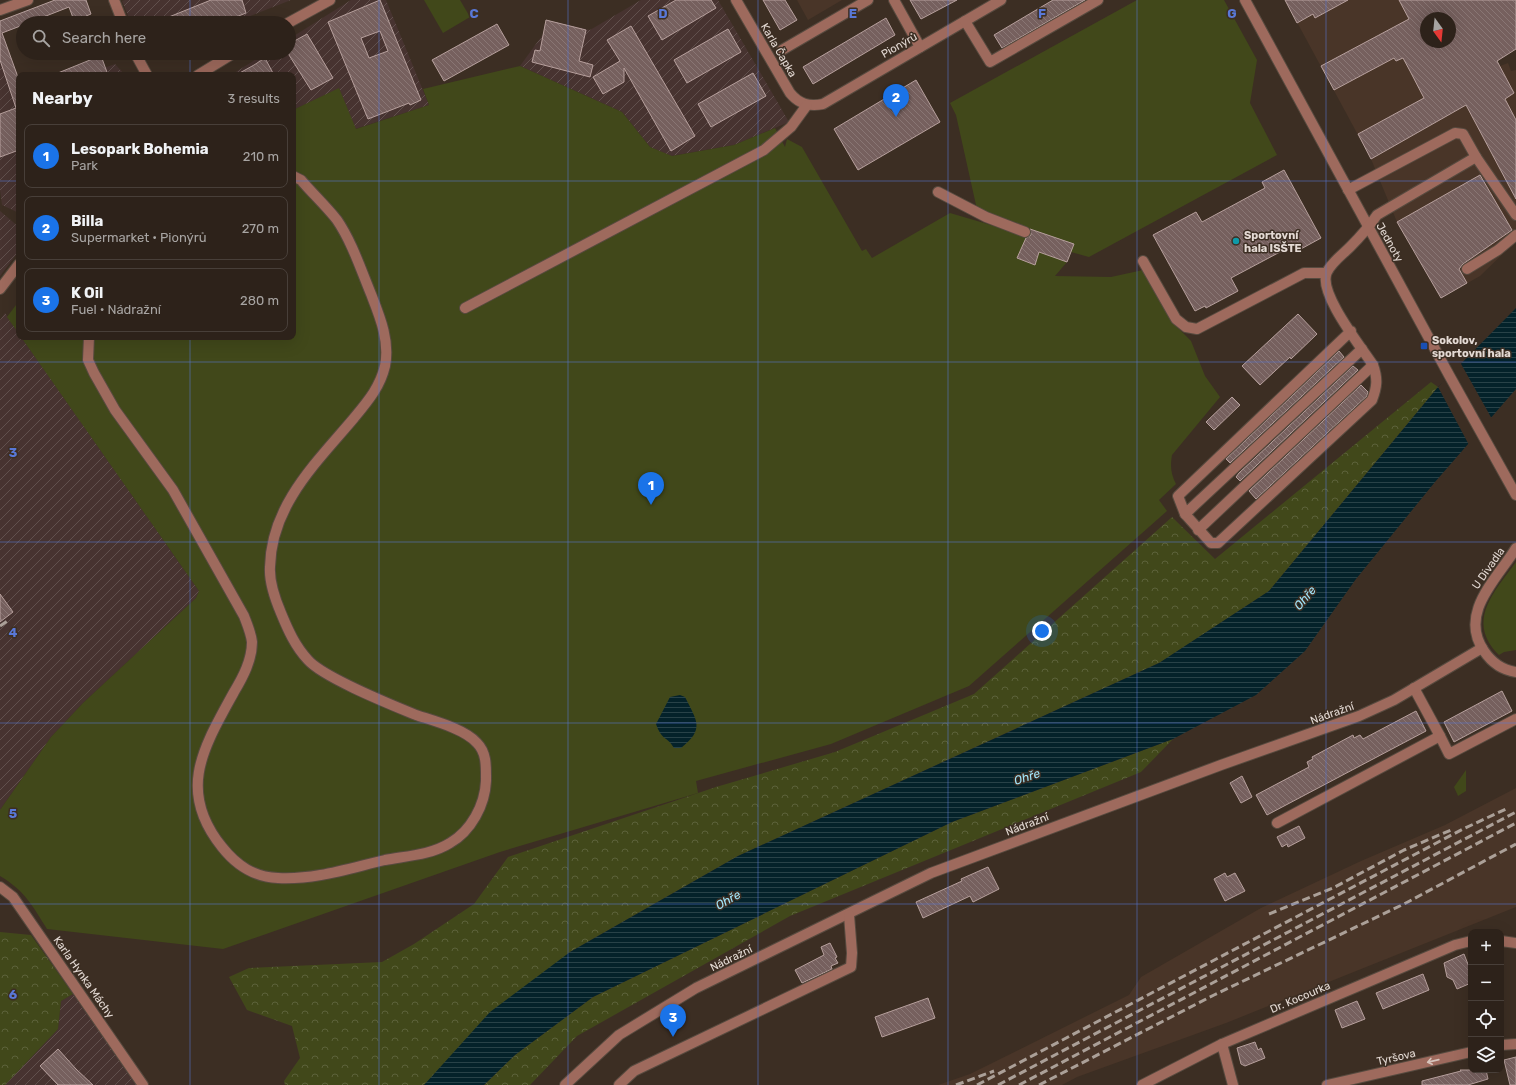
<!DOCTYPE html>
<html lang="en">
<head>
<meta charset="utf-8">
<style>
  :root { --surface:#2d221a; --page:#392f27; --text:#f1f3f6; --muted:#a7a4a2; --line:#483f39; --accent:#1a73e8 }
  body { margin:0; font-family:Rubik,sans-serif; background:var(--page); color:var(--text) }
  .controls { position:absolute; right:12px; bottom:12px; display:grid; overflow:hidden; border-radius:8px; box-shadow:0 4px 16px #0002 }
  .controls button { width:36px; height:36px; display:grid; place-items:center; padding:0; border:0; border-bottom:1px solid var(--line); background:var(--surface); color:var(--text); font:20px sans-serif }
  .compass { position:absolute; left:1420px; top:12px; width:36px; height:36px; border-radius:50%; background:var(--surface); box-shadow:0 4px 16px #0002; rotate:165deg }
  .you { position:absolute; left:1042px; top:631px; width:14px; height:14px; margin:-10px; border:3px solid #fff; border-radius:50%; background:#1a73e8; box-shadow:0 0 0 6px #1a73e833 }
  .badge { display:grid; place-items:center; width:26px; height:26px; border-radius:50%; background:var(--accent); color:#fff; font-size:13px; font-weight:700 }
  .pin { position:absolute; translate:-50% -33px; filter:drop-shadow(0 1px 2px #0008) }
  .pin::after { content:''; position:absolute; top:21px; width:14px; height:12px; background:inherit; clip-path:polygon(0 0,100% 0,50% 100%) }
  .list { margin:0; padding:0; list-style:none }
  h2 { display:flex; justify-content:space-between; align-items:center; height:52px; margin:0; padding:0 16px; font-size:17px }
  h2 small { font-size:13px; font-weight:400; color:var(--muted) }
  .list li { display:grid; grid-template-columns:26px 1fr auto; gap:12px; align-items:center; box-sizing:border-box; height:64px; margin:0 8px 8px; padding:0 8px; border:1px solid var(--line); border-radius:8px }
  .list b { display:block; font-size:15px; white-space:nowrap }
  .list p { margin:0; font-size:13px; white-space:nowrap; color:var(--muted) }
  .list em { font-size:13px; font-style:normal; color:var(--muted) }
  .icon { flex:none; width:22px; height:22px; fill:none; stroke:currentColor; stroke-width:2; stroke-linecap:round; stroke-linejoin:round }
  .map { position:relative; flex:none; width:1516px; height:1085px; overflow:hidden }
  .search { position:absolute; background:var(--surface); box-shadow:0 4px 16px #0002; left:16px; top:16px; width:280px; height:44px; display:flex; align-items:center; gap:10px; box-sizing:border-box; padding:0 14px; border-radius:22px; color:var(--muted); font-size:15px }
  .panel { position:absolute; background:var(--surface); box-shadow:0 4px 16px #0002; left:16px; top:72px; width:280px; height:268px; border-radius:8px }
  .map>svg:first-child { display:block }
  .built { fill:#493528; fill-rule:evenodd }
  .industrial { fill:url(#industrial-furrows) }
  .green { fill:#41481a }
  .forest { fill:url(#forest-crowns) }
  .water { fill:url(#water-rules) }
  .pier { fill:#3c2e23 }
  .building { fill:url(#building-back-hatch); stroke:#b7a09d; fill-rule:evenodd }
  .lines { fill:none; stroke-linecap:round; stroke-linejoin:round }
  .minor-casing { stroke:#574a3f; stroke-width:12 }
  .minor { stroke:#9e6a5d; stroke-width:10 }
  .rail { stroke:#aba098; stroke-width:3; stroke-dasharray:8 4; stroke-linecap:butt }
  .oneway { stroke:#d6c4bc }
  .grid { fill:none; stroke:#5978d7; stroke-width:1; stroke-opacity:0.55 }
  .culture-dot { fill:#0f9aa8; stroke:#3c2e23; stroke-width:1.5 }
  .transit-dot { fill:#1a4fb4; stroke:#3c2e23; stroke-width:1.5 }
  .labels { text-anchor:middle; stroke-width:3; stroke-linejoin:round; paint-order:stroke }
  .street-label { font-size:11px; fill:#e4dad4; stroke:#3c2e23 }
  .poi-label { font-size:11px; font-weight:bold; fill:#e4dad4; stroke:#3c2e23; text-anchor:start }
  .water-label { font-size:12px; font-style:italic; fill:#a2e7fd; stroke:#3c2e23 }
  .grid-label { font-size:13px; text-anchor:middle; font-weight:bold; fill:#5978d7; stroke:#3c2e23; stroke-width:3; stroke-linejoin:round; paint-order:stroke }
</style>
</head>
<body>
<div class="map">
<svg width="1516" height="1085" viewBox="0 0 1516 1085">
  <defs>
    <pattern id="industrial-furrows" width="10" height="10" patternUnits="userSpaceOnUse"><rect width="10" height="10" fill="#473330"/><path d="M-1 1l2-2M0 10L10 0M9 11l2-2" fill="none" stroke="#61504d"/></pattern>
    <pattern id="forest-crowns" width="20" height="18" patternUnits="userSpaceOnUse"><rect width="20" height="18" fill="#41481a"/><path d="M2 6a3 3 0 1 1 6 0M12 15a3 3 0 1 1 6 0" fill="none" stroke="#5c623a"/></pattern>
    <pattern id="water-rules" width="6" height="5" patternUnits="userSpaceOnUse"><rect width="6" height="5" fill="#04222a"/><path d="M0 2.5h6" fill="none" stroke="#284248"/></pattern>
    <pattern id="building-back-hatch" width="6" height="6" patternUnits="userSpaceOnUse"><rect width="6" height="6" fill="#76605e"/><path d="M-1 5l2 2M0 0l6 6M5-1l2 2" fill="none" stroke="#897674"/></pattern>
  </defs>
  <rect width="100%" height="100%" fill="#3c2e23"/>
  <g class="built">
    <path d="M797,0H842L808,20Z"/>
    <path d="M1285,0H1516L1497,61L1500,66L1508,63L1511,71L1516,70V241L1480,276L1441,298L1397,222L1371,159ZM1426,18H1450V42H1426Z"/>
    <path d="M1516,788V907L1226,1023L1077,1077L1062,1085H938L970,1074L1129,995L1141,977L1261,908L1361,861L1445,825Z"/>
  </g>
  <g class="industrial">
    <path d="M125,0H291L232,23H131L122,1Z"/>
    <path d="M351,0H386L429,105L355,129L339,89L293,110V75H231L266,53H289V39Z"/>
    <path d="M641,0H718L789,122L734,145L671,156L650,147L622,112L520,66L544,33L546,20L590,30Z"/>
    <path d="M0,60L14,101L19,99V213L2,205L0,189Z"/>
    <path d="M115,64L125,75H85Z"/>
    <path d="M0,211L19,227V251L0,276Z"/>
    <path d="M5,313L19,333V337H22L199,591L196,598L83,703L51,737L0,810V320Z"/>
    <path d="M73,994L137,1085H5L58,1029L61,1001Z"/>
  </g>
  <g class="green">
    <path d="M424,0H460L470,17L443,33Z"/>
    <path d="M1137,0H1224L1257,60L1250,103L1277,155L1089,257L1071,252L1067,262L1055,276L1111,277L1143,270L1173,323L1191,341L1205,376L1220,397L1172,455C1170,467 1171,474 1176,484L1159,500L1167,511L969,686L831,744L696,781L698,793L500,852L223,949L47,929C32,905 25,891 0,876V810L51,737L83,703L196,598L199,591L21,337H293V110L339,88L356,129L429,105L423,89L520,66L622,112L650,147L672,156L734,145L775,128L785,147L787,139L802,147L862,251L866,249L872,258L950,213L1018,233L1021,224L984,212L976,205L956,115L950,103Z"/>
    <path d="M19,301V334L7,317Z"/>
    <path d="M1516,562V650L1504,652L1499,655C1465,621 1495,591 1516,562Z"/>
    <path d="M1466,770V791L1458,796L1454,787Z"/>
  </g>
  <g class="forest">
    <path d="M1431,382L1438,387L1269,591L1161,662L738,856L570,952L424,1085H285L284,1081L300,1058L292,1026L247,1010L229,977L249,968L382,962L414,944L474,904L508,857L716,787L835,752L974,694L1172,517L1215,559Z"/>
    <path d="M1173,739L1141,772L790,916L577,1036L530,1085H484L515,1055L593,997L952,822Z"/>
    <path d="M0,932L31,935L73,994L61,1001L58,1029L5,1085H0Z"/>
  </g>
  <g class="water">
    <path d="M1516,308V389L1435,482L1356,579L1305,651L1256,695L1173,739L952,822L593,997L515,1055L484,1085H424L490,1012L570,952L738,856L1159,663L1269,591L1438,387Z"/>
    <path d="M680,695L685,697C697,721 705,729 681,748H674C667,736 662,741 656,724L670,697Z"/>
  </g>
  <path class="pier" d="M1460,362L1492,419L1469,445L1438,387Z"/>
  <g class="building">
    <path d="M55,0H86L91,14L86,16L88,23H75L69,7L28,23H23V25L2,33L19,80V150L0,157V114L16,108L0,60V21Z"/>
    <path d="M211,0H242L246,13L221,23H154Z"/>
    <path d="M380,0L421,100L410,105L409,103L368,119L328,22ZM380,31L388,51L369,58L361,38Z"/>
    <path d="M676,0H711L716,8L662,40L648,16Z"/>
    <path d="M763,0H785L797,20L780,30Z"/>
    <path d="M910,0H957L921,19Z"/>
    <path d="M1053,0H1085L1002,48L994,35Z"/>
    <path d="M1285,0H1348L1315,18L1313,14L1297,23Z"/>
    <path d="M1399,0H1516V49L1497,61L1514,93L1505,99L1516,120V199L1466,105L1371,159L1358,134L1424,98L1410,71L1403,58L1396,61L1394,58L1334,90L1321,66L1409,19ZM1426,18H1450V42H1426Z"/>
    <path d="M886,18L895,35L813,84L803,67Z"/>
    <path d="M546,20L586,30L579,61L593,65L590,77L532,62L535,50L540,51Z"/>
    <path d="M497,24L509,45L444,81L432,60Z"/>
    <path d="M631,26L695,136L671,151L624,68V82L603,94L593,77L620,61L607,40Z"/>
    <path d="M728,29L741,52L687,83L674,60Z"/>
    <path d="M307,34L333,78L311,90L289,55V44Z"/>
    <path d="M87,53H100L108,75H53L90,60Z"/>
    <path d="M265,58L274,75H236L254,65Z"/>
    <path d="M753,73L766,96L711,127L698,104Z"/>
    <path d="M916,80L940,122L858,170L834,129Z"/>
    <path d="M1284,170L1321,238L1299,250L1295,244L1231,278L1238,291L1206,308L1205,306L1195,311L1153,235L1196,212L1202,222L1265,188L1262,182Z"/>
    <path d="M1480,175L1512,230L1463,264L1459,269L1467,283L1441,298L1397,222Z"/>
    <path d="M1030,229L1074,244L1067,262L1039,252L1035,265L1017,258L1026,238L1031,235Z"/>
    <path d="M1298,314L1317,334L1291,359L1290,357L1260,385L1242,366Z"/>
    <path d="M1339,351L1344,357L1230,463L1226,459Z"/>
    <path d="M1353,366L1358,370L1240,481L1236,477L1239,473Z"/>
    <path d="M1361,385L1368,392L1367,396L1256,499L1249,491Z"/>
    <path d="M1232,397L1240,405L1214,430L1206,422Z"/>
    <path d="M0,594L13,612L0,622Z"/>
    <path d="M1502,691L1512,711L1454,742L1444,722Z"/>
    <path d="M1416,711L1426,731L1267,815L1256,795L1309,767L1307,762L1313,759L1312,757L1353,735L1354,738L1360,735L1363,739Z"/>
    <path d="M1242,776L1252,797L1241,803L1230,783Z"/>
    <path d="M1299,826L1305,838L1288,847L1287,844L1282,847L1277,837Z"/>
    <path d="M988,867L999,889L973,902L970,896L923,918L916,902L962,881L961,879Z"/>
    <path d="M1225,873L1227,877L1235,873L1245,891L1225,901L1214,879Z"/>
    <path d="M830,943L837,957L835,958L838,963L831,966L832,969L802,983L795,970L824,955L821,947Z"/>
    <path d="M1464,954L1471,972V983L1457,989L1453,980L1447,977L1444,963Z"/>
    <path d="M1423,974L1429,990L1383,1009L1376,993Z"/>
    <path d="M928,998L935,1018L882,1037L875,1017Z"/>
    <path d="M1357,1001L1365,1019L1342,1028L1335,1010Z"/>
    <path d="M1255,1042L1258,1050L1261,1048L1265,1058L1245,1066L1241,1064L1237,1048Z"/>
    <path d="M58,1049L76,1069L93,1085H58L40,1066Z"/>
    <path d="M1516,1057V1085H1510L1504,1060Z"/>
    <path d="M1460,1070H1486L1488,1079L1468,1085H1422V1081L1461,1071Z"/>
  </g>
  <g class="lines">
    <defs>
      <g id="minor">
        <path d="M114,0L123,23"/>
        <path d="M736,0L790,93C799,104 809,107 823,104L1001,0"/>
        <path d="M894,0L920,47"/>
        <path d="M1245,0L1449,375L1516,495"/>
        <path d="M0,10L28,0"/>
        <path d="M965,21L990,62L1098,0"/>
        <path d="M288,23L330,0"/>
        <path d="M782,50L868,0"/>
        <path d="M135,53L147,75"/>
        <path d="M198,75L234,53"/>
        <path d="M1476,157L1516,215"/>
        <path d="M1348,190L1455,133L1463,134L1476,157L1377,215C1369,227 1360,237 1350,247C1342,255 1332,262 1327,272C1317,292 1362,348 1373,365C1378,379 1377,387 1372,400L1218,543H1211L1185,514L1178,496L1351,331"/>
        <path d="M938,192L986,217L1025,232"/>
        <path d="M1143,261L1176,319L1186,327L1197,329L1304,273H1326"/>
        <path d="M1467,269L1498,250L1516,235"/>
        <path d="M0,289L19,264"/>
        <path d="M465,308L764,150L791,127L807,105"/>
        <path d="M89,337L88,360L94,373L115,410L173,490L244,616C247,624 251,633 252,642C252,660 243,677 234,692C204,747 176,790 222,847C237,866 254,877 278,878C315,880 350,868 385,860C406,856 431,855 450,843C471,831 485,805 486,781C486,767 487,753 477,743C465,729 434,721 416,715C392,705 324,678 308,660C295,646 288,630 281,613C275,599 269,583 270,567C271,505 317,462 354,418C368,401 380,387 385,366C390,341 380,317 371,294C361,270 352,242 337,220C326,206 312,193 301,180L293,176"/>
        <path d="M1185,514L1362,349"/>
        <path d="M1198,530L1373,365"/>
        <path d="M1516,548C1497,579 1458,613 1484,651C1492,663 1502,670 1516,672"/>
        <path d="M1440,736L1449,754L1516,719"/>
        <path d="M1277,823L1440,736L1414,688"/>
        <path d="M0,887L13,897L143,1085"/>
        <path d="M1501,941L1516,943"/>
        <path d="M1222,1044L1233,1085"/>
        <path d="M1501,1045L1516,1044"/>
        <path d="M565,1085L619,1035L696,988L931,873L1221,765L1359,716L1394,700L1482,648"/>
        <path d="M619,1085L634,1071L851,967L852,953L849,915"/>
        <path d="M1142,1085L1222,1044L1455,945L1471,941"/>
        <path d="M1327,1085L1471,1052"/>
      </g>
    </defs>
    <use href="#minor" class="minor-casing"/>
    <use href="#minor" class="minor"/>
    <g class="rail">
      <path d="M0,626L9,620"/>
      <path d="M1269,914L1333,888L1404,850L1451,830"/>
      <path d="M956,1085L994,1071"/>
      <path d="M977,1085L1463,829L1506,809"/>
      <path d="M998,1085L1516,812"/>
      <path d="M1019,1085L1516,823"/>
      <path d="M1039,1085L1214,995L1404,904L1516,844"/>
    </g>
  </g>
  <defs><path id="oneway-shaft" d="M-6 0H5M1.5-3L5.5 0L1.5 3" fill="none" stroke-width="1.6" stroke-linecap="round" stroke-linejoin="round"/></defs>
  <use class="oneway" href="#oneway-shaft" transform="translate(1433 1061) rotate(167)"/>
  <path class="grid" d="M190,0V23M379,0V1085M568,0V1085M758,0V1085M948,0V1085M1137,0V1085M1326,0V1085M190,53V75M0,181H19M293,181H1516M190,337V1085M0,362H1516M0,542H1516M0,723H1516M0,904H1516"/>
  <circle class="culture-dot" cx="1236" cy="241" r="4"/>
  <rect class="transit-dot" x="1420" y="342" width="8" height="8" rx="2"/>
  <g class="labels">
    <g class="street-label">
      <text transform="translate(899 45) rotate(-30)" y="4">Pionýrů</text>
      <text transform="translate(779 50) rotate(60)" y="4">Karla Čapka</text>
      <text transform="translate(1390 242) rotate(61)" y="4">Jednoty</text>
      <text transform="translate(1488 568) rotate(-55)" y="4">U Divadla</text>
      <text transform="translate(1332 713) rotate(-20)" y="4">Nádražní</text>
      <text transform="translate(1027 824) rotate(-21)" y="4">Nádražní</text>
      <text transform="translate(731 958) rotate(-26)" y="4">Nádražní</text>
      <text transform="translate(84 977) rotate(55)" y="4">Karla Hynka Máchy</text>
      <text transform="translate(1300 997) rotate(-23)" y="4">Dr. Kocourka</text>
      <text transform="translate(1396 1057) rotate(-13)" y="4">Tyršova</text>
    </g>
    <g class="poi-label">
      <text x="1244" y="239">Sportovní<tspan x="1244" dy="13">hala ISŠTE</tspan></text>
      <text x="1432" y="344">Sokolov,<tspan x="1432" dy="13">sportovní hala</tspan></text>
    </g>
    <g class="water-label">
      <text transform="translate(1305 598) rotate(-50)" y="4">Ohře</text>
      <text transform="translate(1027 777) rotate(-18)" y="4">Ohře</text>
      <text transform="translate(728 900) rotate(-30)" y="4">Ohře</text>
    </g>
  </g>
  <g class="grid-label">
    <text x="474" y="18">C</text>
    <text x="663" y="18">D</text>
    <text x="853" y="18">E</text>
    <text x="1042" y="18">F</text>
    <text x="1232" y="18">G</text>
    <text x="13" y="457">3</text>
    <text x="13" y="637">4</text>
    <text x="13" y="818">5</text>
    <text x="13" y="999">6</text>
  </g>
</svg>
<div class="controls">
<button>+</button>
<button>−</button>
<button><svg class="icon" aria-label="locate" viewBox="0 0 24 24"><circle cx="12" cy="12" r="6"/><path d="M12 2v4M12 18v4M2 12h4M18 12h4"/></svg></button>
<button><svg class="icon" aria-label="layers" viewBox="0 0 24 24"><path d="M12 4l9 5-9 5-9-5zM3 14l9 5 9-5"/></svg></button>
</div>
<svg class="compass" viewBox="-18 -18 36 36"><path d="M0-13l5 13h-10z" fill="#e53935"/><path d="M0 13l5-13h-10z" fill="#a7a4a2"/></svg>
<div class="you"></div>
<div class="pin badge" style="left:651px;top:505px">1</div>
<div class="pin badge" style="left:896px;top:117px">2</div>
<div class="pin badge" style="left:673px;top:1037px">3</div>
<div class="search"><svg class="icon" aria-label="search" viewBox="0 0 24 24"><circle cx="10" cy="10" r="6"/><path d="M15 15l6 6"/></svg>Search here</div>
<section class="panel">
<h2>Nearby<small>3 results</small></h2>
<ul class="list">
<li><span class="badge">1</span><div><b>Lesopark Bohemia</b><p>Park</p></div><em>210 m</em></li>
<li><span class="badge">2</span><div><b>Billa</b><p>Supermarket · Pionýrů</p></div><em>270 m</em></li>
<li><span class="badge">3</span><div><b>K Oil</b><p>Fuel · Nádražní</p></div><em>280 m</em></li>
</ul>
</section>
</div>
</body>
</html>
